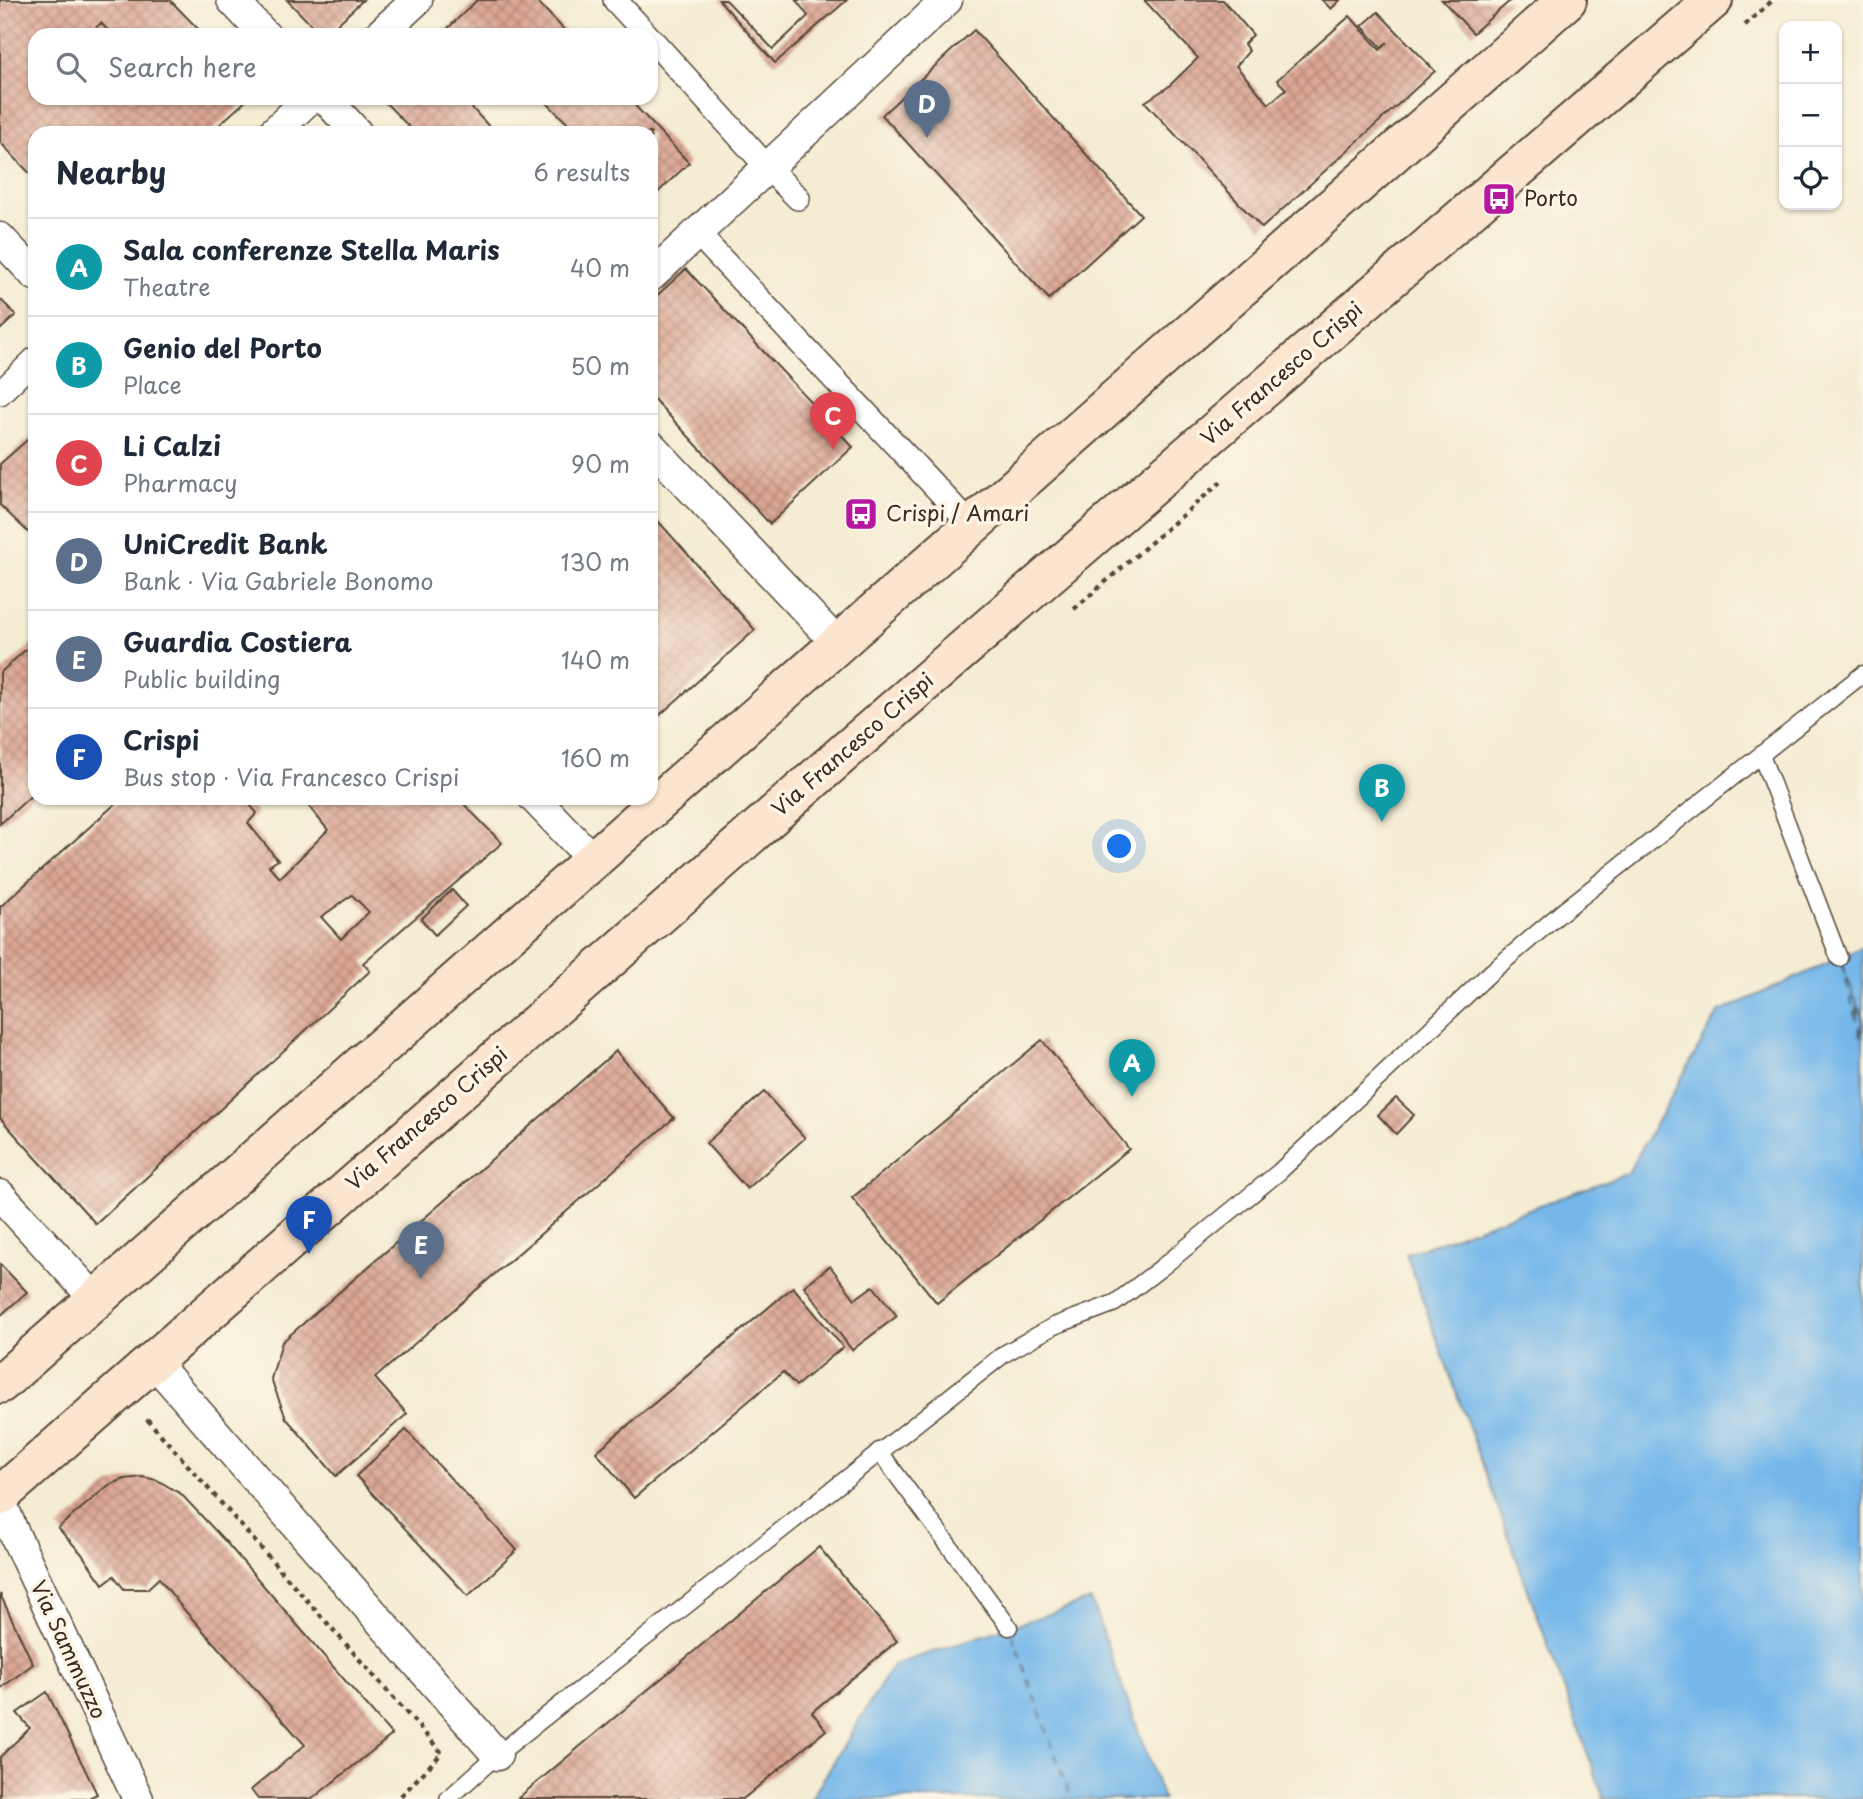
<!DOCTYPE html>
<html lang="en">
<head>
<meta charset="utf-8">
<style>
  :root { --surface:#fff; --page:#f2f2f3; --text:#1f2937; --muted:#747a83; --line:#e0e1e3; --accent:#0b8043 }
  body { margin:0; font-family:"Playpen Sans",sans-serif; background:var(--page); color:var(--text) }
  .controls { position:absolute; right:21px; top:21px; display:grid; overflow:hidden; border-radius:14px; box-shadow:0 2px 5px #0004 }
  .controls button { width:63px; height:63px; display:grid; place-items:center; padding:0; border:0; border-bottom:2px solid var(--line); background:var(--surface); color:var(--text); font:35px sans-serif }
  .you { position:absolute; left:1120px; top:847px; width:24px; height:24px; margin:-18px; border:5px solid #fff; border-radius:50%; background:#1a73e8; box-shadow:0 0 0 10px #1a73e833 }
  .badge { display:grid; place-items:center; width:46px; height:46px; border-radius:50%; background:var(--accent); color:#fff; font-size:23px; font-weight:700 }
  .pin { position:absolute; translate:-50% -58px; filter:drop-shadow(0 2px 4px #0008) }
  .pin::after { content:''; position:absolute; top:37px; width:24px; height:21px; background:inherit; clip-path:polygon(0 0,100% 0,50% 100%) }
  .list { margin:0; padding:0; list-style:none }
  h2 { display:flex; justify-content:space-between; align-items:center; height:91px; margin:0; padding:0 28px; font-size:30px }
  h2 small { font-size:23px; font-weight:400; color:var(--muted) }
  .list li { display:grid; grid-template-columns:46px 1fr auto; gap:21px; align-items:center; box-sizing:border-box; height:98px; padding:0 28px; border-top:2px solid var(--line) }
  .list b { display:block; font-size:26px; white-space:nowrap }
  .list p { margin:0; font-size:23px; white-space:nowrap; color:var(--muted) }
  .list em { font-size:23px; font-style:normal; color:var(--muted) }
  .icon { flex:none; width:38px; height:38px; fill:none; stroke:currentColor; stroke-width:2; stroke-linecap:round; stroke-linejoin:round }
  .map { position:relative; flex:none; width:1863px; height:1799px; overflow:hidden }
  .search { position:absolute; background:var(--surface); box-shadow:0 2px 5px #0004; left:28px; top:28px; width:630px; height:77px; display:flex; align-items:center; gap:18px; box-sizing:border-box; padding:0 24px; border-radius:21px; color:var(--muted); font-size:26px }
  .panel { position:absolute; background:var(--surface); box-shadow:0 2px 5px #0004; left:28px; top:126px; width:630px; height:679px; border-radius:21px }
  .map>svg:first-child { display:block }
  .water { fill:#75b7ea; stroke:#587084; stroke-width:2 }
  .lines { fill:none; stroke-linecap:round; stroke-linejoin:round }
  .ferry { stroke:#4c545b; stroke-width:2; stroke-dasharray:9 7; stroke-linecap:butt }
  .building { fill:url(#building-cross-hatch); fill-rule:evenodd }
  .service-casing { stroke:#574739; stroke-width:19 }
  .pedestrian-casing { stroke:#574739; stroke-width:26 }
  .minor-casing { stroke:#574739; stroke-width:33 }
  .secondary-casing { stroke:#574739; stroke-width:42 }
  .path { stroke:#574739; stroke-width:4.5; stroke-dasharray:5 5; stroke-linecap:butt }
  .service { stroke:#fff; stroke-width:16 }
  .pedestrian { stroke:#fff; stroke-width:23 }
  .minor { stroke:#fff; stroke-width:30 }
  .secondary { stroke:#fbe5cf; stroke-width:38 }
  .labels { text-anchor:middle; stroke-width:7; stroke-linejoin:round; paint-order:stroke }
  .poi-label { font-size:21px; fill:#3b2a1e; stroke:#fcf5e5; text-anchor:start }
  .street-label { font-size:21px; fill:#3b2a1e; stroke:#fcf5e5 }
</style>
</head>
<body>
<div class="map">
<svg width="1863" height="1799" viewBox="0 0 1863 1799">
  <defs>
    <pattern id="building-cross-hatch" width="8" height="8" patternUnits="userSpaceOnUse" patternTransform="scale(1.75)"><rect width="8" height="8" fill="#dca795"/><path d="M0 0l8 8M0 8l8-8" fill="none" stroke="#b48879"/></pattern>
  </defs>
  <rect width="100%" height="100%" fill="#fcf5e5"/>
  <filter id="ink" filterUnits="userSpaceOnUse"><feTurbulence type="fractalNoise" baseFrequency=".0143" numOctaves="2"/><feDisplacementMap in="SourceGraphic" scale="14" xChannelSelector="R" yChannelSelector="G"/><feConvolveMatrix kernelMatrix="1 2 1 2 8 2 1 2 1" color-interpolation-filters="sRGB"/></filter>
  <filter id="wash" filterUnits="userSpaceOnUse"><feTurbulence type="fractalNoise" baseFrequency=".00686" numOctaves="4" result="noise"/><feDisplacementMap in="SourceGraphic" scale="28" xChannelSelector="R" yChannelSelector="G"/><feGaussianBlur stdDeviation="1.57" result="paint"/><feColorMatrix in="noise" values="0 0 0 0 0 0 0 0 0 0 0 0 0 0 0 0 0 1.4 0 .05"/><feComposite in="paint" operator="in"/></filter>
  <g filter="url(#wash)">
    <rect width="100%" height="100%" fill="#f4ecd3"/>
    <g class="water">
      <path d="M1863,947V1799H1604L1406,1254L1628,1173L1718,1013Z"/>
      <path d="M1091,1600L1163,1799H811L893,1665Z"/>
    </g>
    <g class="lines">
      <g class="ferry">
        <path d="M1843,965L1849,980"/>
        <path d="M1842,966L1863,1044"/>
        <path d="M1846,976L1863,1026"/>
        <path d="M1849,982L1857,1002"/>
        <path d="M1856,1002L1863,1021"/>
        <path d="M1859,1008L1863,1017"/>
        <path d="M1855,1009L1863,1037"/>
        <path d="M1012,1634L1071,1799"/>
      </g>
    </g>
    <g id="blocks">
      <g class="building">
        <path d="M0,0H170L204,35H112L101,23L88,35H35V98H249L210,133H35V179L0,142Z"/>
        <path d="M287,0H363L326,35H321Z"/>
        <path d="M477,0H536L569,35H441Z"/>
        <path d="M719,0H726L773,49L808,16L796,0H847L775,63Z"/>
        <path d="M1144,0H1223L1253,35L1244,44L1249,51L1236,66L1269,104L1286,89L1277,80L1350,16L1380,50L1388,42L1381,47L1362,26L1378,12L1435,71L1262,228L1145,102L1168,87L1198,58Z"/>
        <path d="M1322,0H1340L1331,9Z"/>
        <path d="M1442,0H1511L1473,33Z"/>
        <path d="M974,30L1141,215L1049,299L882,115Z"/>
        <path d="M381,98H470L476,104L471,107L495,133H415Z"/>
        <path d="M542,98H628L689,163L651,199V133H577Z"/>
        <path d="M686,269L853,447L770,524L651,396V301Z"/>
        <path d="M0,299L16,315L0,330Z"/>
        <path d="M35,433V539L0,505V464Z"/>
        <path d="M651,513L755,630L651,723Z"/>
        <path d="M35,641V792L0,824V673Z"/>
        <path d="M122,798H244L257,813L248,823L278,860L269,866L280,878L328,830L302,798H458L502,843L363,963L370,971L96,1224L0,1118V907ZM352,895L369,912L341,939L321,917Z"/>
        <path d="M452,890L466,906L435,935L421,919Z"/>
        <path d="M1042,1040L1129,1149L937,1303L852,1198Z"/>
        <path d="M616,1051L674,1118L375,1378L407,1414L336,1476L286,1418L271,1379L282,1342Z"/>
        <path d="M764,1092L805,1138L747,1189L706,1143Z"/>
        <path d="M1396,1098L1414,1115L1396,1134L1378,1115Z"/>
        <path d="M0,1264L27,1292L0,1316Z"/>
        <path d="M830,1266L855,1299L873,1286L897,1316L852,1350L804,1286Z"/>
        <path d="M793,1287L843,1347L796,1386L783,1372L634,1498L596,1452Z"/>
        <path d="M406,1430L517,1550L468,1596L356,1476Z"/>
        <path d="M142,1477L157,1480L181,1494L225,1541L392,1735L312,1799H258L251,1790L305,1745L180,1605L159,1578L147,1589H124L114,1576L103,1584L81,1553L58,1528L109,1485L125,1479Z"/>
        <path d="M819,1547L897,1641L812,1712L826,1730L743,1799H517Z"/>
        <path d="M0,1594L33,1664L0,1689Z"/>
        <path d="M47,1692L97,1794L87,1799H0V1757L30,1728L17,1713Z"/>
      </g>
    </g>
  </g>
  <g filter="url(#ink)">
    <use href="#blocks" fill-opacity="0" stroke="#574739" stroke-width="2"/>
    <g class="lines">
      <defs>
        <g id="service">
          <path d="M1761,755L1839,958"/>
          <path d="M879,1451L1009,1627"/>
          <path d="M448,1799L497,1755L1004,1354L1054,1326L1115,1303L1161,1268L1279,1172L1489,974L1562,912L1863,674"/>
        </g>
        <g id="pedestrian">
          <path d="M615,0L647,35"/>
          <path d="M651,39L768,168L798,198"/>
          <path d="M697,233L971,525"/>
          <path d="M0,393L35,359"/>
        </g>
        <g id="minor">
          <path d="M232,0L265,35"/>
          <path d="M379,35L417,0"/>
          <path d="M325,98L357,133"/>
          <path d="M273,133L310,98"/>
          <path d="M0,238L35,275"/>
          <path d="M651,276L947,0"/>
          <path d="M651,446L837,643"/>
          <path d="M534,798L593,860"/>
          <path d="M0,1195L95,1299"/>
          <path d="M153,1361L497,1755"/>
          <path d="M0,1499L12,1529L138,1799"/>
        </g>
        <g id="secondary">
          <path d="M0,1384L1567,0"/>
          <path d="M0,1496L847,750L1713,0"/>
        </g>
      </defs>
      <use href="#service" class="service-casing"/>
      <use href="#pedestrian" class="pedestrian-casing"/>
      <use href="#minor" class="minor-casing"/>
      <use href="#secondary" class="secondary-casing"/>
      <g class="path">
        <path d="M1745,25L1773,0"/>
        <path d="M1074,609L1221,482"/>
        <path d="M147,1419L442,1753L398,1799"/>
      </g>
      <use href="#service" class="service"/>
      <use href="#pedestrian" class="pedestrian"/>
      <use href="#minor" class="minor"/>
      <use href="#secondary" class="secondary"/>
    </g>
  </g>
  <defs>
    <symbol id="bus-square" viewBox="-11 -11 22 22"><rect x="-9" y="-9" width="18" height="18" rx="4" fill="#b5179e" stroke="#fcf5e5"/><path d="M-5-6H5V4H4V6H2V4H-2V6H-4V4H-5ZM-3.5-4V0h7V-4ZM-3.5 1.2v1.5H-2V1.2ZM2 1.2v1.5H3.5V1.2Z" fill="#fff"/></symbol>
  </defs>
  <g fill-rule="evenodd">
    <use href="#bus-square" x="1480" y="180" width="38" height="38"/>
    <use href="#bus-square" x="842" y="495" width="38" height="38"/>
  </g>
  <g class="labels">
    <g class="poi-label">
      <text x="1524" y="206">Porto</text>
      <text x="886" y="521">Crispi / Amari</text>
    </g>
    <g class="street-label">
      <text transform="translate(1282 374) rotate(-41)" y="7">Via Francesco Crispi</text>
      <text transform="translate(853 745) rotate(-41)" y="7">Via Francesco Crispi</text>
      <text transform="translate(427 1119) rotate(-41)" y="7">Via Francesco Crispi</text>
      <text transform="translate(68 1650) rotate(65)" y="7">Via Sammuzzo</text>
    </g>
  </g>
</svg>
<div class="controls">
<button>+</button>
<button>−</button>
<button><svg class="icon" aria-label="locate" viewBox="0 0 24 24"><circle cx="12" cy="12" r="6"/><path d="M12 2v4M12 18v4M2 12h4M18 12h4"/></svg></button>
</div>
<div class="you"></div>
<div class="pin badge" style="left:1132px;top:1097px;background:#0f9aa8">A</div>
<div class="pin badge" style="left:1382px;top:822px;background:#0f9aa8">B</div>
<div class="pin badge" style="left:833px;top:450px;background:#e0444e">C</div>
<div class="pin badge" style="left:927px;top:138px;background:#5c6f8a">D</div>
<div class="pin badge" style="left:421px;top:1279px;background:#5c6f8a">E</div>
<div class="pin badge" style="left:309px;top:1254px;background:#1a4fb4">F</div>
<div class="search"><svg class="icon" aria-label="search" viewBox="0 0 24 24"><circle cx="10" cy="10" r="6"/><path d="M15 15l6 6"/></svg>Search here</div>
<section class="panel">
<h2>Nearby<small>6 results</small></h2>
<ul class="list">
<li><span class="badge" style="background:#0f9aa8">A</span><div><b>Sala conferenze Stella Maris</b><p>Theatre</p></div><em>40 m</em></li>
<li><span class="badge" style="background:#0f9aa8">B</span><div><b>Genio del Porto</b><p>Place</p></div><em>50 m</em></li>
<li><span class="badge" style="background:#e0444e">C</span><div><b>Li Calzi</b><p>Pharmacy</p></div><em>90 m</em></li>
<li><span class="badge" style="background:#5c6f8a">D</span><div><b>UniCredit Bank</b><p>Bank · Via Gabriele Bonomo</p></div><em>130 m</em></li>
<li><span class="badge" style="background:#5c6f8a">E</span><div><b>Guardia Costiera</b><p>Public building</p></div><em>140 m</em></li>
<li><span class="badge" style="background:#1a4fb4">F</span><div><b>Crispi</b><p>Bus stop · Via Francesco Crispi</p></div><em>160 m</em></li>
</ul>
</section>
</div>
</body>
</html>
